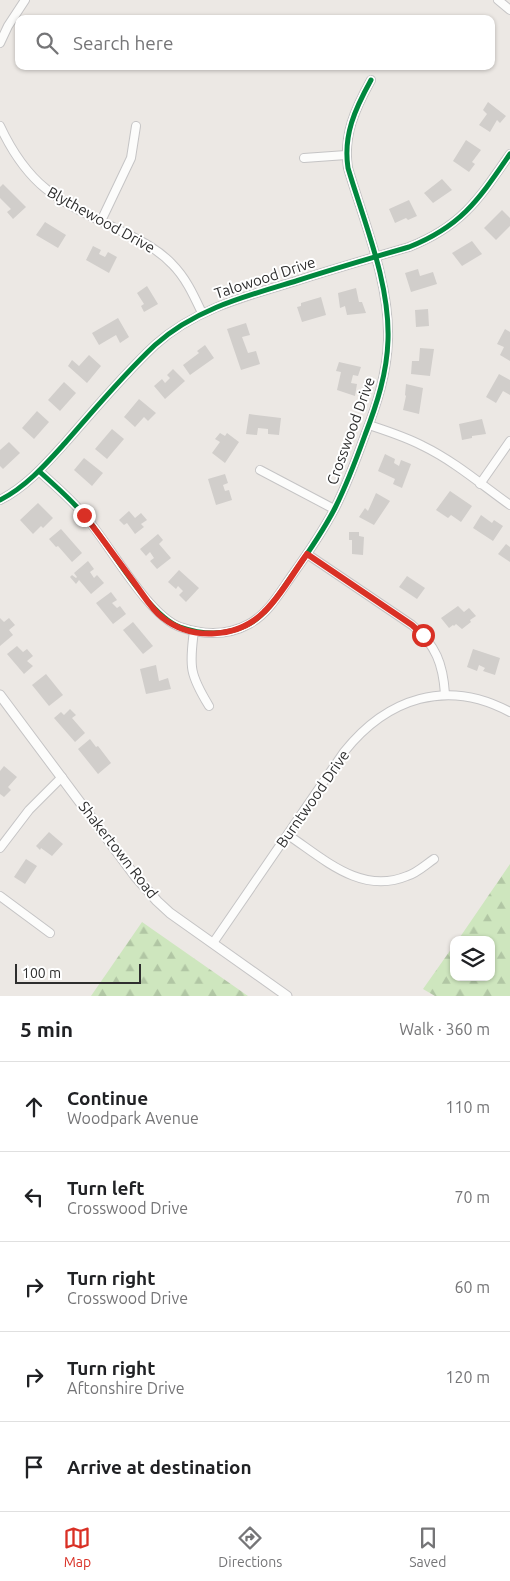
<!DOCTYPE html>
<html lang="en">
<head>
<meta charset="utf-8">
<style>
  :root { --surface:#fff; --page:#f2f2f2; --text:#202124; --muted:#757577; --line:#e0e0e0; --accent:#d93025 }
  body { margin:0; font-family:Ubuntu,sans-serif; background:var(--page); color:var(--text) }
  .controls { position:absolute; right:15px; bottom:15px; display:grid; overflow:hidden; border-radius:10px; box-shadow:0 1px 4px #0004 }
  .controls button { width:45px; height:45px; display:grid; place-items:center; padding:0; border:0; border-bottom:1px solid var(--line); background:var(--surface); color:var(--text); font:25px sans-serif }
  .scale { position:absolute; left:15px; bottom:12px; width:126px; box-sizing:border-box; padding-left:5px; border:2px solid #2e2e2e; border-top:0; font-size:14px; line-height:18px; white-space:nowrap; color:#2e2e2e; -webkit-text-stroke:4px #fff; paint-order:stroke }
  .stop { position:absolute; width:15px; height:15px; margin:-11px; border:4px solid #d93025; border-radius:50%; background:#fff }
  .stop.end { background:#d93025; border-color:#fff; box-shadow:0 1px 5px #0008 }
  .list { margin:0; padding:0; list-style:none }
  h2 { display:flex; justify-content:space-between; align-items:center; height:65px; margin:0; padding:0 20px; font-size:21px }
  h2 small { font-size:16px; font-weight:400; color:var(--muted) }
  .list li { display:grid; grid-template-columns:32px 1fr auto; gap:15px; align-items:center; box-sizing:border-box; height:90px; padding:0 20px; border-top:1px solid var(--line) }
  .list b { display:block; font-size:19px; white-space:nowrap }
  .list p { margin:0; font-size:16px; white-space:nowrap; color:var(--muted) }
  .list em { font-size:16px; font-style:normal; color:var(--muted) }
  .icon { flex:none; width:28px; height:28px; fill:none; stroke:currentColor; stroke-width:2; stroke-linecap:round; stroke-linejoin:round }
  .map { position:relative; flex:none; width:510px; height:996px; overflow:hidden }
  .search { position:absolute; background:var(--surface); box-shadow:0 1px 4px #0004; left:15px; right:15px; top:15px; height:55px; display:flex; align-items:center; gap:12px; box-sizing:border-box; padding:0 18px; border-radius:10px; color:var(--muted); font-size:19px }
  .sheet { height:515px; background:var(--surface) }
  nav { display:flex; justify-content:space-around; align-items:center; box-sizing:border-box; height:70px; border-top:1px solid var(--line); background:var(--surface); font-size:14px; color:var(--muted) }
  nav a { display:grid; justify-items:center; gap:2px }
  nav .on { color:var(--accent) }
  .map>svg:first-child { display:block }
  .forest { fill:url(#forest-firs) }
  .building { fill:#d1cecb }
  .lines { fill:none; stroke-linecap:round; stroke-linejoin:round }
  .minor-casing { stroke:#c5c4c5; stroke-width:10 }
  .tertiary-casing { stroke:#c5c4c5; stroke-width:11 }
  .minor { stroke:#fcfcfb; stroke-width:8 }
  .tertiary { stroke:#fcfcfb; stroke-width:9 }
  .cycleway-casing { stroke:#fff; stroke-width:8 }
  .cycleway { stroke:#00873e; stroke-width:5 }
  .route { stroke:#d93025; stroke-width:6 }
  .labels { text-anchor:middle; stroke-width:4; stroke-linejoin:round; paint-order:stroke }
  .street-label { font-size:15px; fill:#2e2e2e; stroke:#fff }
</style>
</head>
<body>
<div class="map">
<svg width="510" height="996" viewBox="0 0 510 996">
  <defs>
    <pattern id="forest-firs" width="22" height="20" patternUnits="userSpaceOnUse" patternTransform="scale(1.25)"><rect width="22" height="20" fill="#cee6be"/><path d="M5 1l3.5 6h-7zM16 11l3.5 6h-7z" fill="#b1c6a4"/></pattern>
  </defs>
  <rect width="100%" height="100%" fill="#ece8e4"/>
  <g class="forest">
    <path d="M510,864V996H435L423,989L454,945V977H491V940H458Z"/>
    <path d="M142,922L248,996H91Z"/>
  </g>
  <g class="building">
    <path d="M488,102L506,116L500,123L497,120L490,132L479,125L487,114L483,110Z"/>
    <path d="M466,140L481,150L472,162L475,164L469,172L453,161Z"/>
    <path d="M442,179L452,190L433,203L424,193Z"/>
    <path d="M3,184L26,207L13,219L7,212L11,209L0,198V187Z"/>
    <path d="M409,200L417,216L408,220L406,218L395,223L389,209Z"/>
    <path d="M502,210L510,218V226L496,240L484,228Z"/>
    <path d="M45,222L66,235L58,248L36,235Z"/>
    <path d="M472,241L482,254L462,266L452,253Z"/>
    <path d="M93,246L101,250L99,254L105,257L108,252L117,257L109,273L86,260Z"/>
    <path d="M418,269L420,276L433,272L437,284L411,292L405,273Z"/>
    <path d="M147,286L158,304L144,312L141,306L144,304L137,293Z"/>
    <path d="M356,288L359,302H362L366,313L347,315L345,306L340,308L338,293Z"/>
    <path d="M321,297L326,315L302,322L297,307L301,306V303Z"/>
    <path d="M428,309L429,326L416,327L415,310Z"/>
    <path d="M118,318L129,337L120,343L116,335L99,345L92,333Z"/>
    <path d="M246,323L250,335L242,337L248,353L256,351L260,364L241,370L227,329Z"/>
    <path d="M505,329L510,332V361L500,355L504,347L497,344Z"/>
    <path d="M205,345L214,358L190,375L183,365L199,353L197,351Z"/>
    <path d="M420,348L434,349L430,376L411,374L412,361H419Z"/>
    <path d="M89,355L101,366L87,383L68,366L72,360L79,366Z"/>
    <path d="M339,362L361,367L358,376L353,375L351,383L357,384L355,396L337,390L341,372L336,371Z"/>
    <path d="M173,369L185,381L165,399L154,386L162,379L165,383L170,378L167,375Z"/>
    <path d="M499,374L510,380V395L503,391L496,403L486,397Z"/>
    <path d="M64,382L76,393L60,411L48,400Z"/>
    <path d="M406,384L423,388L419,414L403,410L406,396L405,395Z"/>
    <path d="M139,399L156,413L148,421L144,417L135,427L124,417Z"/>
    <path d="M37,411L49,422L34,439L22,428Z"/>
    <path d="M249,414L281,418L279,435L268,434V429L258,428L257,435L246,434Z"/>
    <path d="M482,419L486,434L472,436V438L462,440L459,424Z"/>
    <path d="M112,429L124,439L107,459L95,449Z"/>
    <path d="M220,433L225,436L227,433L239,442L225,463L212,453L220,442L215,439Z"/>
    <path d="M9,442L20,453L3,469L0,466V450Z"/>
    <path d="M385,454L395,459L394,463L399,466L401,460L411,464L402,488L393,484L395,479L378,471Z"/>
    <path d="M84,458L103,473L92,486L74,470Z"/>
    <path d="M225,474L228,483L223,485L225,491L229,490L232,500L216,505L208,479Z"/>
    <path d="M450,491L472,506L461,522L451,515L448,518L436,510Z"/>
    <path d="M376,493L390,501L374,525L359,517L365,508L368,511Z"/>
    <path d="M38,503L53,518L43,528L41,526L33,534L20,520Z"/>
    <path d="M129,511L135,518L141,513L147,520L141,524L144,527L135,534L127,523L124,525L119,520Z"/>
    <path d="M481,515L492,523L494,520L503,526L493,541L473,528Z"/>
    <path d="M61,529L82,553L72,562L58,546L56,547L49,539Z"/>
    <path d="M349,532H359V536L364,537L363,555L352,554V540H349Z"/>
    <path d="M158,534L163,540L159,544L171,558L157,569L150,561L154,558L150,552L146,556L140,549Z"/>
    <path d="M506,544L510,547V562L498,554Z"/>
    <path d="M88,561L94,569L90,572L94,578L97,575L104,583L91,594L79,580L76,584L70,577L72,575L76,578L77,577L74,573Z"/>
    <path d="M179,570L199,588L186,602L179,595L183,591L178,586L176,589L168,582Z"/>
    <path d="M407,576L425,588L417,599L399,587Z"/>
    <path d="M111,592L117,600L112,603L117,608L120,606L126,614L113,624L96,603Z"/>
    <path d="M458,606L464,612L469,608L476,616L470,620L471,622L462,629L456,624L454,626L453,625L449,628L441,618Z"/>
    <path d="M0,618L4,622L9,618L15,625L9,630L13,635L0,646Z"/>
    <path d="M133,622L153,646L143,654L123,630Z"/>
    <path d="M17,646L23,652L27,649L33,656L27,661L33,666L24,674L7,654Z"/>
    <path d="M473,649L500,658L495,675L483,671L485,668L479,665L477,671L467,667Z"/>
    <path d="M156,665L159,681L168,678L171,689L146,694L140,669Z"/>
    <path d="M46,674L63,695L49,706L32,685Z"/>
    <path d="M70,709L76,715L72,718L85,733L75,742L54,718L61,712L64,715Z"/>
    <path d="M90,739L96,747L98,746L111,763L98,774L78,749Z"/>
    <path d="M4,766L17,777L8,787L11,790L4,797L0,794V771Z"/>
    <path d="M49,832L63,844L52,856L41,848L40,850L36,846Z"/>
    <path d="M26,859L37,866L25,884L14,877Z"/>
  </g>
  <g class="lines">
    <defs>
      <g id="minor">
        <path d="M498,0L510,10"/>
        <path d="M0,43L8,26L25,0"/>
        <path d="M0,126C29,188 59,201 117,229C137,239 157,248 172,264C186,278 194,296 202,313"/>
        <path d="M304,158L346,155"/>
        <path d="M101,221L131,158L136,126"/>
        <path d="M369,425C387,431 406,437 423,446C454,461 482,485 510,505"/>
        <path d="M260,470L334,509"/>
        <path d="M39,471C54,485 71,499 84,515C109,543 147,615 180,627C203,635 227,636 249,624C269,613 280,592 293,574C308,553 323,531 335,508C347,484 356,460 365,435C377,404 387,373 388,340C390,283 364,222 348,168C343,135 355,109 371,80"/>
        <path d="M480,484L510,441"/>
        <path d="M0,500C26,487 46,464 65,443C94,410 123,375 155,345C195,309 246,296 296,281C333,269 371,258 409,247C462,226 479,199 510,154"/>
        <path d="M307,554L412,625C436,645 443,664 445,694"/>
        <path d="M194,631C189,667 190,675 209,706"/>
        <path d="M288,835C324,859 361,895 407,876C417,873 425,865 434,859"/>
        <path d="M0,848L29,810L62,777"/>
        <path d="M0,896L50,933"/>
        <path d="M213,943L344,752C387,698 447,678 510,712"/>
      </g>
      <path id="tertiary" d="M0,695L135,876L157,901L170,913L287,996"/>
    </defs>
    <use href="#minor" class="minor-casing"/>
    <use href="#tertiary" class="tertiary-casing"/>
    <use href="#minor" class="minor"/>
    <use href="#tertiary" class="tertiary"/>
    <defs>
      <g id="cycleway">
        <path d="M39,471C54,485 71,499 84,515C109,543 147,615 180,627C203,635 227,636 249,624C269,613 280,592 293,574C308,553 323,531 335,508C347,484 356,460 365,435C377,404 387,373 388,340C390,283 364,222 348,168C343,135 355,109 371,80"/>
        <path d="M0,500C26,487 46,464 65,443C94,410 123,375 155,345C195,309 246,296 296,281C333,269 371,258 409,247C462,226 479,199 510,154"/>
      </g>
    </defs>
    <use href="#cycleway" class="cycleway-casing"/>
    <use href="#cycleway" class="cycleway"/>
  </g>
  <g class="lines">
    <path class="route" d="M84,515C102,538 119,562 136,585C144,596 152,610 163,618C192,641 238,638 264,612C281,596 293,573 307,554L412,625L423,635"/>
  </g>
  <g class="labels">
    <g class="street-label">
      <text transform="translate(101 220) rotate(29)" y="5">Blythewood Drive</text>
      <text transform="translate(265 278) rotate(-18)" y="5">Talowood Drive</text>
      <text transform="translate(351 431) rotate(-70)" y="5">Crosswood Drive</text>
      <text transform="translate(313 799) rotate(-55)" y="5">Burntwood Drive</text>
      <text transform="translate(118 850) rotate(52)" y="5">Shakertown Road</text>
    </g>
  </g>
</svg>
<div class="controls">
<button><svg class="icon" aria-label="layers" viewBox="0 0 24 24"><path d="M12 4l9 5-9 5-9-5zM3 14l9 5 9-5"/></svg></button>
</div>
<div class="scale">100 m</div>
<div class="stop" style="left:423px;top:635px"></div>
<div class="stop end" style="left:84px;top:515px"></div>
<div class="search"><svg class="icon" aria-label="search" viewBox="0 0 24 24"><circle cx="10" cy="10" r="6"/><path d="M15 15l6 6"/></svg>Search here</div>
</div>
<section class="sheet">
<h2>5 min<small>Walk · 360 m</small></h2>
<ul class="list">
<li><svg class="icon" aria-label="ahead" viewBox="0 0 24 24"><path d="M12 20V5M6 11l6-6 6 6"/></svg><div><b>Continue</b><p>Woodpark Avenue</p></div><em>110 m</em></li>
<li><svg class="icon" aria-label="left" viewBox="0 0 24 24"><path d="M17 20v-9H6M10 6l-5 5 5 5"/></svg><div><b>Turn left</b><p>Crosswood Drive</p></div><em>70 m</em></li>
<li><svg class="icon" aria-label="right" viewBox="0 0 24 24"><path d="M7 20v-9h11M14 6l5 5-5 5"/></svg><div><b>Turn right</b><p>Crosswood Drive</p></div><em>60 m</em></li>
<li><svg class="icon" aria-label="right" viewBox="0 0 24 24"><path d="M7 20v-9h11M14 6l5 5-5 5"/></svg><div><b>Turn right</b><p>Aftonshire Drive</p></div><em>120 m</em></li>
<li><svg class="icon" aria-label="arrive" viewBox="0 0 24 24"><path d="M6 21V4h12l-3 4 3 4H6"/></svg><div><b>Arrive at destination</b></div></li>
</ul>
</section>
<nav>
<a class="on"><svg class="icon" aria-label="map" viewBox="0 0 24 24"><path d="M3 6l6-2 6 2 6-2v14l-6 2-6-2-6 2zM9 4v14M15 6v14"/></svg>Map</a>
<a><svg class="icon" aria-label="directions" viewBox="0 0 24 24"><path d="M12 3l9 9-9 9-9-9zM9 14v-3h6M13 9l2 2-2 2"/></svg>Directions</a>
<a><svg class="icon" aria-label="saved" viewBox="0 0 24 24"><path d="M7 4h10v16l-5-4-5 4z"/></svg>Saved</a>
</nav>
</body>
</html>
